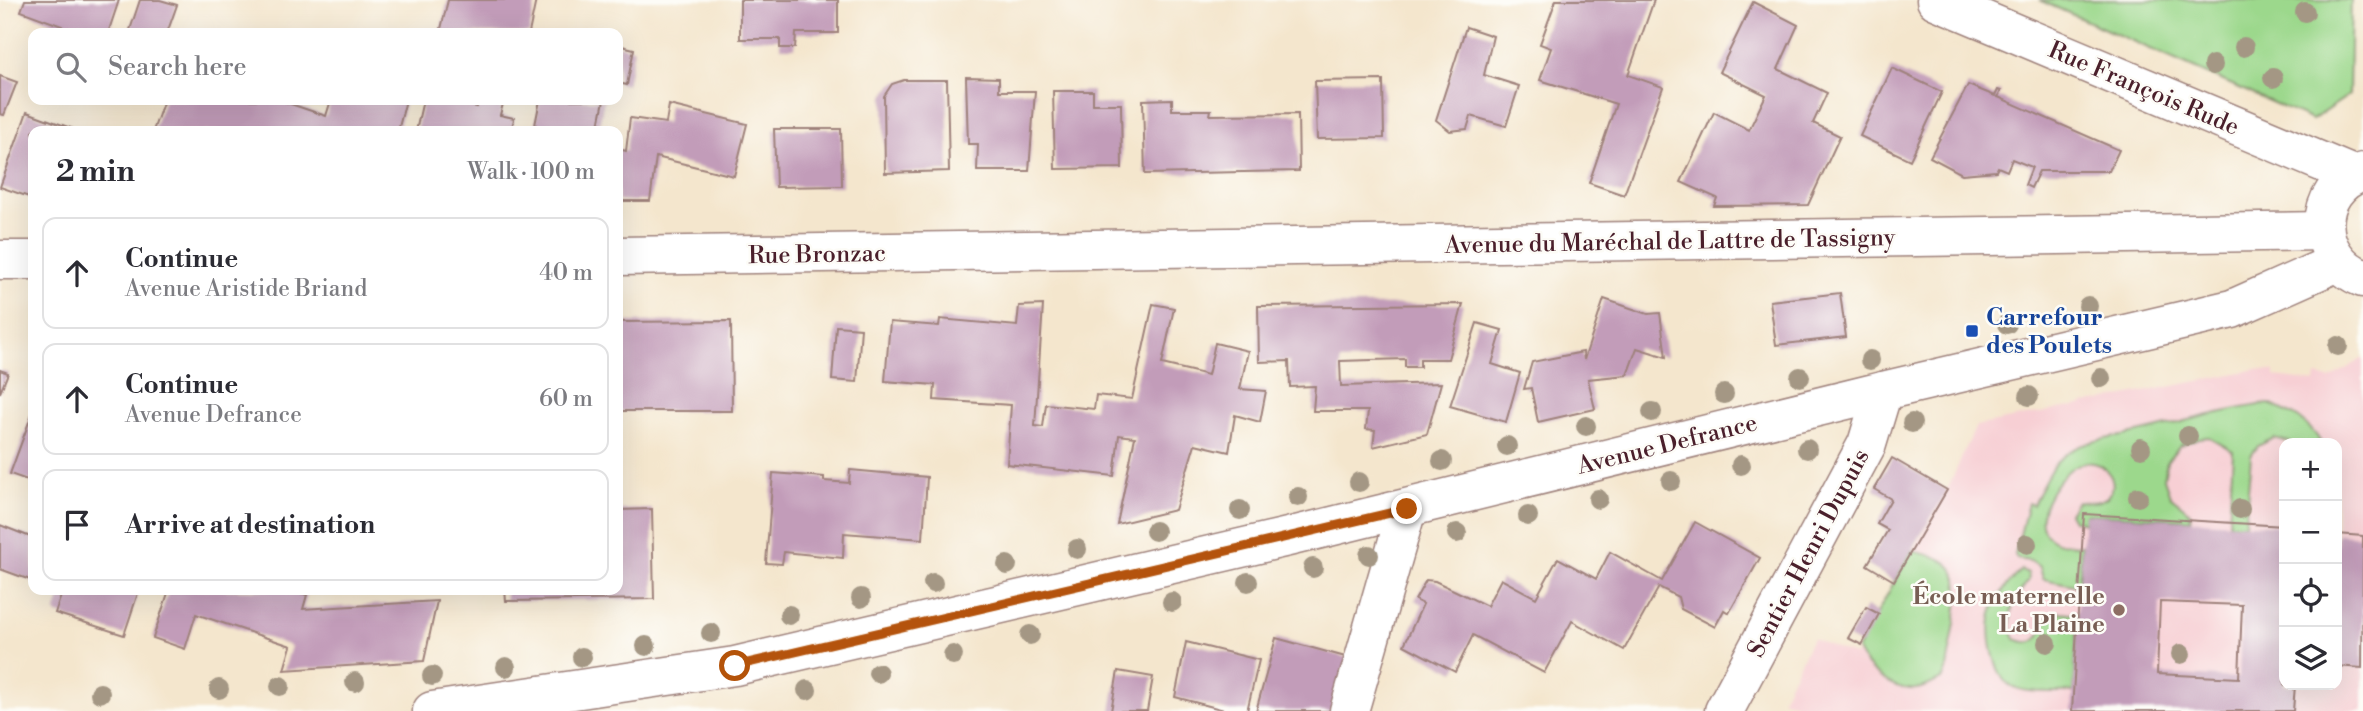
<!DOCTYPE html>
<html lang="en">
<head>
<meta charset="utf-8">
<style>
  :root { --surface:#fff; --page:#f2f2f3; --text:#2b2b33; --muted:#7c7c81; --line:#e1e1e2 }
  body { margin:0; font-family:"Libre Bodoni",serif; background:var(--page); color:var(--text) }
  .controls { position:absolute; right:21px; bottom:21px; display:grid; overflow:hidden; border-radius:14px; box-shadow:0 7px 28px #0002 }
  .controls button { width:63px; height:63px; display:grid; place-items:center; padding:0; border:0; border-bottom:2px solid var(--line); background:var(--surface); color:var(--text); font:35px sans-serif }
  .stop { position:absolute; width:21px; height:21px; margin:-16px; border:5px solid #b45309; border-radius:50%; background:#fff }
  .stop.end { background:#b45309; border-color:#fff; box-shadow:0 2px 7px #0008 }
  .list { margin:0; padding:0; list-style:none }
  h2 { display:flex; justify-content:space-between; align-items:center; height:91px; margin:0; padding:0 28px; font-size:30px }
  h2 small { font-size:23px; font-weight:400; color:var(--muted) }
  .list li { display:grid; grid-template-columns:46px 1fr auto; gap:21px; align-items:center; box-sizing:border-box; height:112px; margin:0 14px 14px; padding:0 14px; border:2px solid var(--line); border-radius:14px }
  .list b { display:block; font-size:26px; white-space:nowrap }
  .list p { margin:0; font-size:23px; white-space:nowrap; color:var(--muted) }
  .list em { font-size:23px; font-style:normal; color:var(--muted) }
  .icon { flex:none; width:38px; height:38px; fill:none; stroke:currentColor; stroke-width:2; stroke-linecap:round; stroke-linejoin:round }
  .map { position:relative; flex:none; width:2363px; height:711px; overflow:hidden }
  .search { position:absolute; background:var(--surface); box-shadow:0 7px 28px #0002; left:28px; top:28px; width:595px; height:77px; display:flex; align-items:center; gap:18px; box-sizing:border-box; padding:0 24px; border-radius:14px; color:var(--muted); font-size:26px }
  .panel { position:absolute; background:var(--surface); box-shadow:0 7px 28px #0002; left:28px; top:126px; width:595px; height:469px; border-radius:14px }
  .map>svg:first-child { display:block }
  .built { fill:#f7cfd4; fill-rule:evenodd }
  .green { fill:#9cd88c; stroke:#737c5c; stroke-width:2 }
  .building { fill:#c29cb9; fill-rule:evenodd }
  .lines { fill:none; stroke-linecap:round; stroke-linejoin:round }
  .minor-casing { stroke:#9f827c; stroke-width:41 }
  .minor { stroke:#fff; stroke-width:38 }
  .tree { fill:#a49784 }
  .route { stroke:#b45309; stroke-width:9 }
  .transit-dot { fill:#1a4fb4; stroke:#fdfcf7; stroke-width:2.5 }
  .education-dot { fill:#8d6e63; stroke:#fdfcf7; stroke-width:2.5 }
  .labels { text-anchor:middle; stroke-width:5; stroke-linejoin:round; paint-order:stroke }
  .street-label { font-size:24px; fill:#4a1f2b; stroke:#fdfcf7 }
  .transit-label { font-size:24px; font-weight:bold; fill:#164399; stroke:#fdfcf7; text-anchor:start }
  .education-label { font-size:24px; font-weight:bold; fill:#785e54; stroke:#fdfcf7; text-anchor:end }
</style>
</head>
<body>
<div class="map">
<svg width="2363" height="711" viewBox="0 0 2363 711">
  <rect width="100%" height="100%" fill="#fdfcf7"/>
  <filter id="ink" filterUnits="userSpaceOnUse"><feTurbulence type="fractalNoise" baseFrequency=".0143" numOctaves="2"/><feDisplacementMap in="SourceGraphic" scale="14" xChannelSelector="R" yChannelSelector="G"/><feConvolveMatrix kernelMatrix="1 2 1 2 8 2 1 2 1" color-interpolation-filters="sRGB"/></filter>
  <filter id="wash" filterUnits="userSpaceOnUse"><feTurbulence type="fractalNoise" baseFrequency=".00686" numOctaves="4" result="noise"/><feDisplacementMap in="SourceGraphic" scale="28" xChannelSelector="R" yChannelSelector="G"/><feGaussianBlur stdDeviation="1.57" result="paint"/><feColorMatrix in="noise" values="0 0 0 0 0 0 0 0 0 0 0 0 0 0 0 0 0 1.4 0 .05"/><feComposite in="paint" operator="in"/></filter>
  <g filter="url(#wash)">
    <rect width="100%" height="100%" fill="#f4e6cd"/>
    <path class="built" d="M2363,358V711H1813L1782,699L1812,638L1855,656L1947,490L1976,426L2257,369L2275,372V377L2315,382L2316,376L2330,379ZM2284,443H2337V685H2284Z"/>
    <g class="green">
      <path d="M2039,0H2351L2349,95L2312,120Z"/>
      <path d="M2269,404C2291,413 2310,422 2321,443H2292L2274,438L2258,446L2251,456L2245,524L2229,523L2233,451L2209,437L2199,438L2180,445L2167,461L2164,479L2170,496L2190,512L2191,520L2085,514L2084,523L2073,520L2069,513L2077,501C2084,501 2092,503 2099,501C2130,492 2103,447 2072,468C2055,480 2028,520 2050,538C2059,545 2072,545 2082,545L2079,586L2043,579L2040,567L2030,561L2017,559L2015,555L2028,503L2033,505C2040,490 2048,470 2061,458C2084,438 2114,439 2142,432C2185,422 2225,409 2269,404Z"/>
      <path d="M1911,551C1926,554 1946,557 1954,571C1965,589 1950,646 1947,668L1943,678C1935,682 1925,688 1916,689C1892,691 1866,670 1857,650Z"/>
      <path d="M2021,570L2028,573L2029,580C2014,599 2004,616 2015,639C2037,648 2041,638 2046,618L2060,612L2078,614L2074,692C2054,691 2026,695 2009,685C2001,680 1997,666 1994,657C1984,618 1993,598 2021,570Z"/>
    </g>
    <g id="blocks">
      <g class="building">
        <path d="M25,0H119L108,33H59L62,26L21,11Z"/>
        <path d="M140,0H160L177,5L167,33H129Z"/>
        <path d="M448,0H536L529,33H440Z"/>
        <path d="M740,0H838V33H796L795,48H780V39H740Z"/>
        <path d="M1556,0H1654L1628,75L1663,87L1624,195L1589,183L1616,104L1540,80L1551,48L1540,44Z"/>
        <path d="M1753,2L1798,25L1778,69L1827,93L1813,123L1840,136L1808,205L1714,206L1717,198L1681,182L1714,112L1749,130L1766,95L1719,72Z"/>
        <path d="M1466,27L1493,36L1484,75L1519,86L1506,126L1471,116L1467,129L1450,131L1436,120Z"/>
        <path d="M618,45L634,49L627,85L618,83Z"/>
        <path d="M1892,68L1942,92L1910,160L1860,136Z"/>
        <path d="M0,76L17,82L4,115L0,114Z"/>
        <path d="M966,77L999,78V91H1035L1029,171H977L978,144H968Z"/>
        <path d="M904,80H947L949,171L885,173L884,96L892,84Z"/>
        <path d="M1383,80L1384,138L1317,139L1315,81Z"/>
        <path d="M1968,85L1995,96L1998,90L2001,91L1998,97L2119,150L2109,171H2039L2031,188L2025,185L2032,167L2012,159L2007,171L1998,167L1996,171L1962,174L1930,157Z"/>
        <path d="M1053,91H1093V104H1121L1122,168L1055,169Z"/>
        <path d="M1172,99V110H1211L1210,115L1298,114L1299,171L1145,174L1143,100Z"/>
        <path d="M164,100H279L326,116L331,100H406L398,131H333L322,128L321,131H153Z"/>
        <path d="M423,100H445L477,107L479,100H504L500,115L514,118L512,131H416Z"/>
        <path d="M540,100H604L598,131L534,130Z"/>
        <path d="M669,105L747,124L734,176L656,157L650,201H618V149L626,151L630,118L666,123Z"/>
        <path d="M27,112L79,131H33V186L29,197L0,187Z"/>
        <path d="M774,129H841L842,186L776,187Z"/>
        <path d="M1840,293L1846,337L1776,345L1770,301Z"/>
        <path d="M1604,299L1648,314L1660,313L1666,357L1637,348L1627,375L1588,379L1595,409L1538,422L1531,388L1524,389L1532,362L1583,352L1584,360Z"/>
        <path d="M1153,304L1174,308L1162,364L1208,375L1215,343L1248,351L1240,389L1266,391L1260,422L1235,415L1229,452L1195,444L1175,510L1117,524L1135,437L1119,435L1114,476L1007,464L1011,405L934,400L935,385L885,381L890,322L939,326L940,319L1017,326L1019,306L1043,305L1035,426L1043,427L1046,404L1094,409L1096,395L1132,399Z"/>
        <path d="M1463,304L1448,359H1420V367H1405V359L1340,361L1341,386L1441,383L1427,434L1373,447L1375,430L1366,429L1368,411H1313L1315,386L1290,387L1289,361L1259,362L1258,306Z"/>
        <path d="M731,321L732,411H618V322Z"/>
        <path d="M1477,323L1502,330L1492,364L1520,373L1506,422L1450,406Z"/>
        <path d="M836,326L861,328L857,382L832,380Z"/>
        <path d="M0,370L8,373L0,393Z"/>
        <path d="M33,411V482L10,474Z"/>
        <path d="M1892,458L1947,490L1894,581L1867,565L1888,530L1877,524L1891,499L1874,489Z"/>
        <path d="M850,470L927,477L923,539L844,533L843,558L784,552L782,564L766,563L773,473L824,477V481L849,483Z"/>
        <path d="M652,509L654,599L506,601L505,590H618V510Z"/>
        <path d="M2084,514L2284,526V685H2295L2293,711H2072ZM2160,602L2242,605L2239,678L2157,674Z"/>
        <path d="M1695,522L1760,558L1729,613L1724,610L1715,627L1681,609L1678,597L1659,587L1624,650L1572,621L1544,673L1473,635L1455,672L1404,645L1423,604L1415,600L1426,580L1435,581L1487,606L1501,579L1536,598L1558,558L1596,579L1610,552L1662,581Z"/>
        <path d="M0,525L33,538V581L0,569Z"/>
        <path d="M2337,534L2363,536L2362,668L2337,666Z"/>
        <path d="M63,590H139L124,635L55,613Z"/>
        <path d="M169,590H291L307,595L303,609L437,601L424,661L284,670L291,646L196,614L185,649L153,638Z"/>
        <path d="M1866,607L1879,614L1862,645L1848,638Z"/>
        <path d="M1276,638L1349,658L1333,711H1256Z"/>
        <path d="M1186,642L1259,660L1247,711H1228L1175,697Z"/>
        <path d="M1118,671L1153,677L1147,711H1111Z"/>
      </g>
    </g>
  </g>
  <g filter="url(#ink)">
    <use href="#blocks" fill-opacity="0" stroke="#9f827c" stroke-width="2"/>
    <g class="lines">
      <defs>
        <g id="minor">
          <path d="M1936,0L2353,175"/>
          <path d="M2363,172C2310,189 2313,259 2363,278"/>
          <path d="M618,256L2324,231"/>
          <path d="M0,260H33"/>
          <path d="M432,711L735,666L1288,537L1883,391L2232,309L2338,262"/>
          <path d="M1349,711L1407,509"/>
          <path d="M1724,711L1867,444L1883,391"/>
        </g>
      </defs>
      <use href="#minor" class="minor-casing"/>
      <use href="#minor" class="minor"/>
    </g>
    <g class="tree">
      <circle cx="2305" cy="12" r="10"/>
      <circle cx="2244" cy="47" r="10"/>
      <circle cx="2213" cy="65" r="10"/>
      <circle cx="2273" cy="78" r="10"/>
      <circle cx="2088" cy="306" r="10"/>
      <circle cx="2007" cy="324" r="10"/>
      <circle cx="2338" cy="346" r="10"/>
      <circle cx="1870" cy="360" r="10"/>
      <circle cx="1800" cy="377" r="10"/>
      <circle cx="2101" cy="378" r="10"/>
      <circle cx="1724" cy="394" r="10"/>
      <circle cx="2029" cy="396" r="10"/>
      <circle cx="1652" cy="412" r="10"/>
      <circle cx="1912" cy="423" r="10"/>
      <circle cx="1586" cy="426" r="10"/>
      <circle cx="2188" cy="436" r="10"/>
      <circle cx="1507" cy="446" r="10"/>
      <circle cx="2141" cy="448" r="10"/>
      <circle cx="1807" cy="449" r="10"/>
      <circle cx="1442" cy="461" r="10"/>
      <circle cx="1741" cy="465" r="10"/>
      <circle cx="1671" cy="481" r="10"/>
      <circle cx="1359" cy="482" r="10"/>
      <circle cx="1298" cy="497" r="10"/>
      <circle cx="2138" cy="497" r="10"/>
      <circle cx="1598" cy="499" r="10"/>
      <circle cx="2240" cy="509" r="10"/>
      <circle cx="1240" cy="510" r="10"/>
      <circle cx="1528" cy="516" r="10"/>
      <circle cx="1155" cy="531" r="10"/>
      <circle cx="1457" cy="533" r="10"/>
      <circle cx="2027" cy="544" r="10"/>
      <circle cx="1077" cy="549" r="10"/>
      <circle cx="1369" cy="555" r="10"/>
      <circle cx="1007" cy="565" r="10"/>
      <circle cx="1313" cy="568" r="10"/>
      <circle cx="1248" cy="582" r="10"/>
      <circle cx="933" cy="583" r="10"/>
      <circle cx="861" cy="598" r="10"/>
      <circle cx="1172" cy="602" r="10"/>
      <circle cx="789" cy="615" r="10"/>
      <circle cx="711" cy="633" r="10"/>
      <circle cx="1030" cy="635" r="10"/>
      <circle cx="2047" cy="643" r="10"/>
      <circle cx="646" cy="646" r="10"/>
      <circle cx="2181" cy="654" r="10"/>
      <circle cx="953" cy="655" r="10"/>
      <circle cx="582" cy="657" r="10"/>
      <circle cx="506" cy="667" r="10"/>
      <circle cx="878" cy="673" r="10"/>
      <circle cx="432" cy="676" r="10"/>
      <circle cx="355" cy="682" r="10"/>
      <circle cx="280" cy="686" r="10"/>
      <circle cx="219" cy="689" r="10"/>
      <circle cx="807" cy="690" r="10"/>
      <circle cx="100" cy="693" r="10"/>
    </g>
  </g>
  <g class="lines" filter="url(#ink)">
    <path class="route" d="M735,666L1407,509"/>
  </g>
  <rect class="transit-dot" x="1965" y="324" width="14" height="14" rx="3.5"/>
  <circle class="education-dot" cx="2119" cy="610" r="7"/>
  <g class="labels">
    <g class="street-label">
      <text transform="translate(2144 88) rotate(23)" y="8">Rue François Rude</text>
      <text transform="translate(1670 241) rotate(-1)" y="8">Avenue du Maréchal de Lattre de Tassigny</text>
      <text transform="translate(817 254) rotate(-1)" y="8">Rue Bronzac</text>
      <text transform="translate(1667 444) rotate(-14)" y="8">Avenue Defrance</text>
      <text transform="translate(1808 553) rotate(-62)" y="8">Sentier Henri Dupuis</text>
    </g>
    <g class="transit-label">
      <text x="1986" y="325">Carrefour<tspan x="1986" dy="28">des Poulets</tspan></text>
    </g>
    <g class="education-label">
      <text x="2105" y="604">École maternelle<tspan x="2105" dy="28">La Plaine</tspan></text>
    </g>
  </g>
</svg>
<div class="controls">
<button>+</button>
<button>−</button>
<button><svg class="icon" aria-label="locate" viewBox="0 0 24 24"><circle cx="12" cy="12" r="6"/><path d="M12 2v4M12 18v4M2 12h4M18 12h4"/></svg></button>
<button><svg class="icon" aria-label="layers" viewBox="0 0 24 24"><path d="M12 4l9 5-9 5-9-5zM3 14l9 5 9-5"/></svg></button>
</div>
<div class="stop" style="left:735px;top:666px"></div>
<div class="stop end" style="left:1407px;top:509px"></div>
<div class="search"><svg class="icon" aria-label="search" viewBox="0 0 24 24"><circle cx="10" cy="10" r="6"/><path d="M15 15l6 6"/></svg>Search here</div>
<section class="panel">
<h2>2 min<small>Walk · 100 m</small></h2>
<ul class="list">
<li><svg class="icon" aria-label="ahead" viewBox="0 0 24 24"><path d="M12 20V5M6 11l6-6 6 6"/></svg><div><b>Continue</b><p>Avenue Aristide Briand</p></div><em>40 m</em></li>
<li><svg class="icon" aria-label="ahead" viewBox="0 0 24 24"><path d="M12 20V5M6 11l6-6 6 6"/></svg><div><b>Continue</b><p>Avenue Defrance</p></div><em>60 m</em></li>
<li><svg class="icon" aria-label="arrive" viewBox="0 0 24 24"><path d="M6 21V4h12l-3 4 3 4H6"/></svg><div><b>Arrive at destination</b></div></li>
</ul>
</section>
</div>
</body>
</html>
